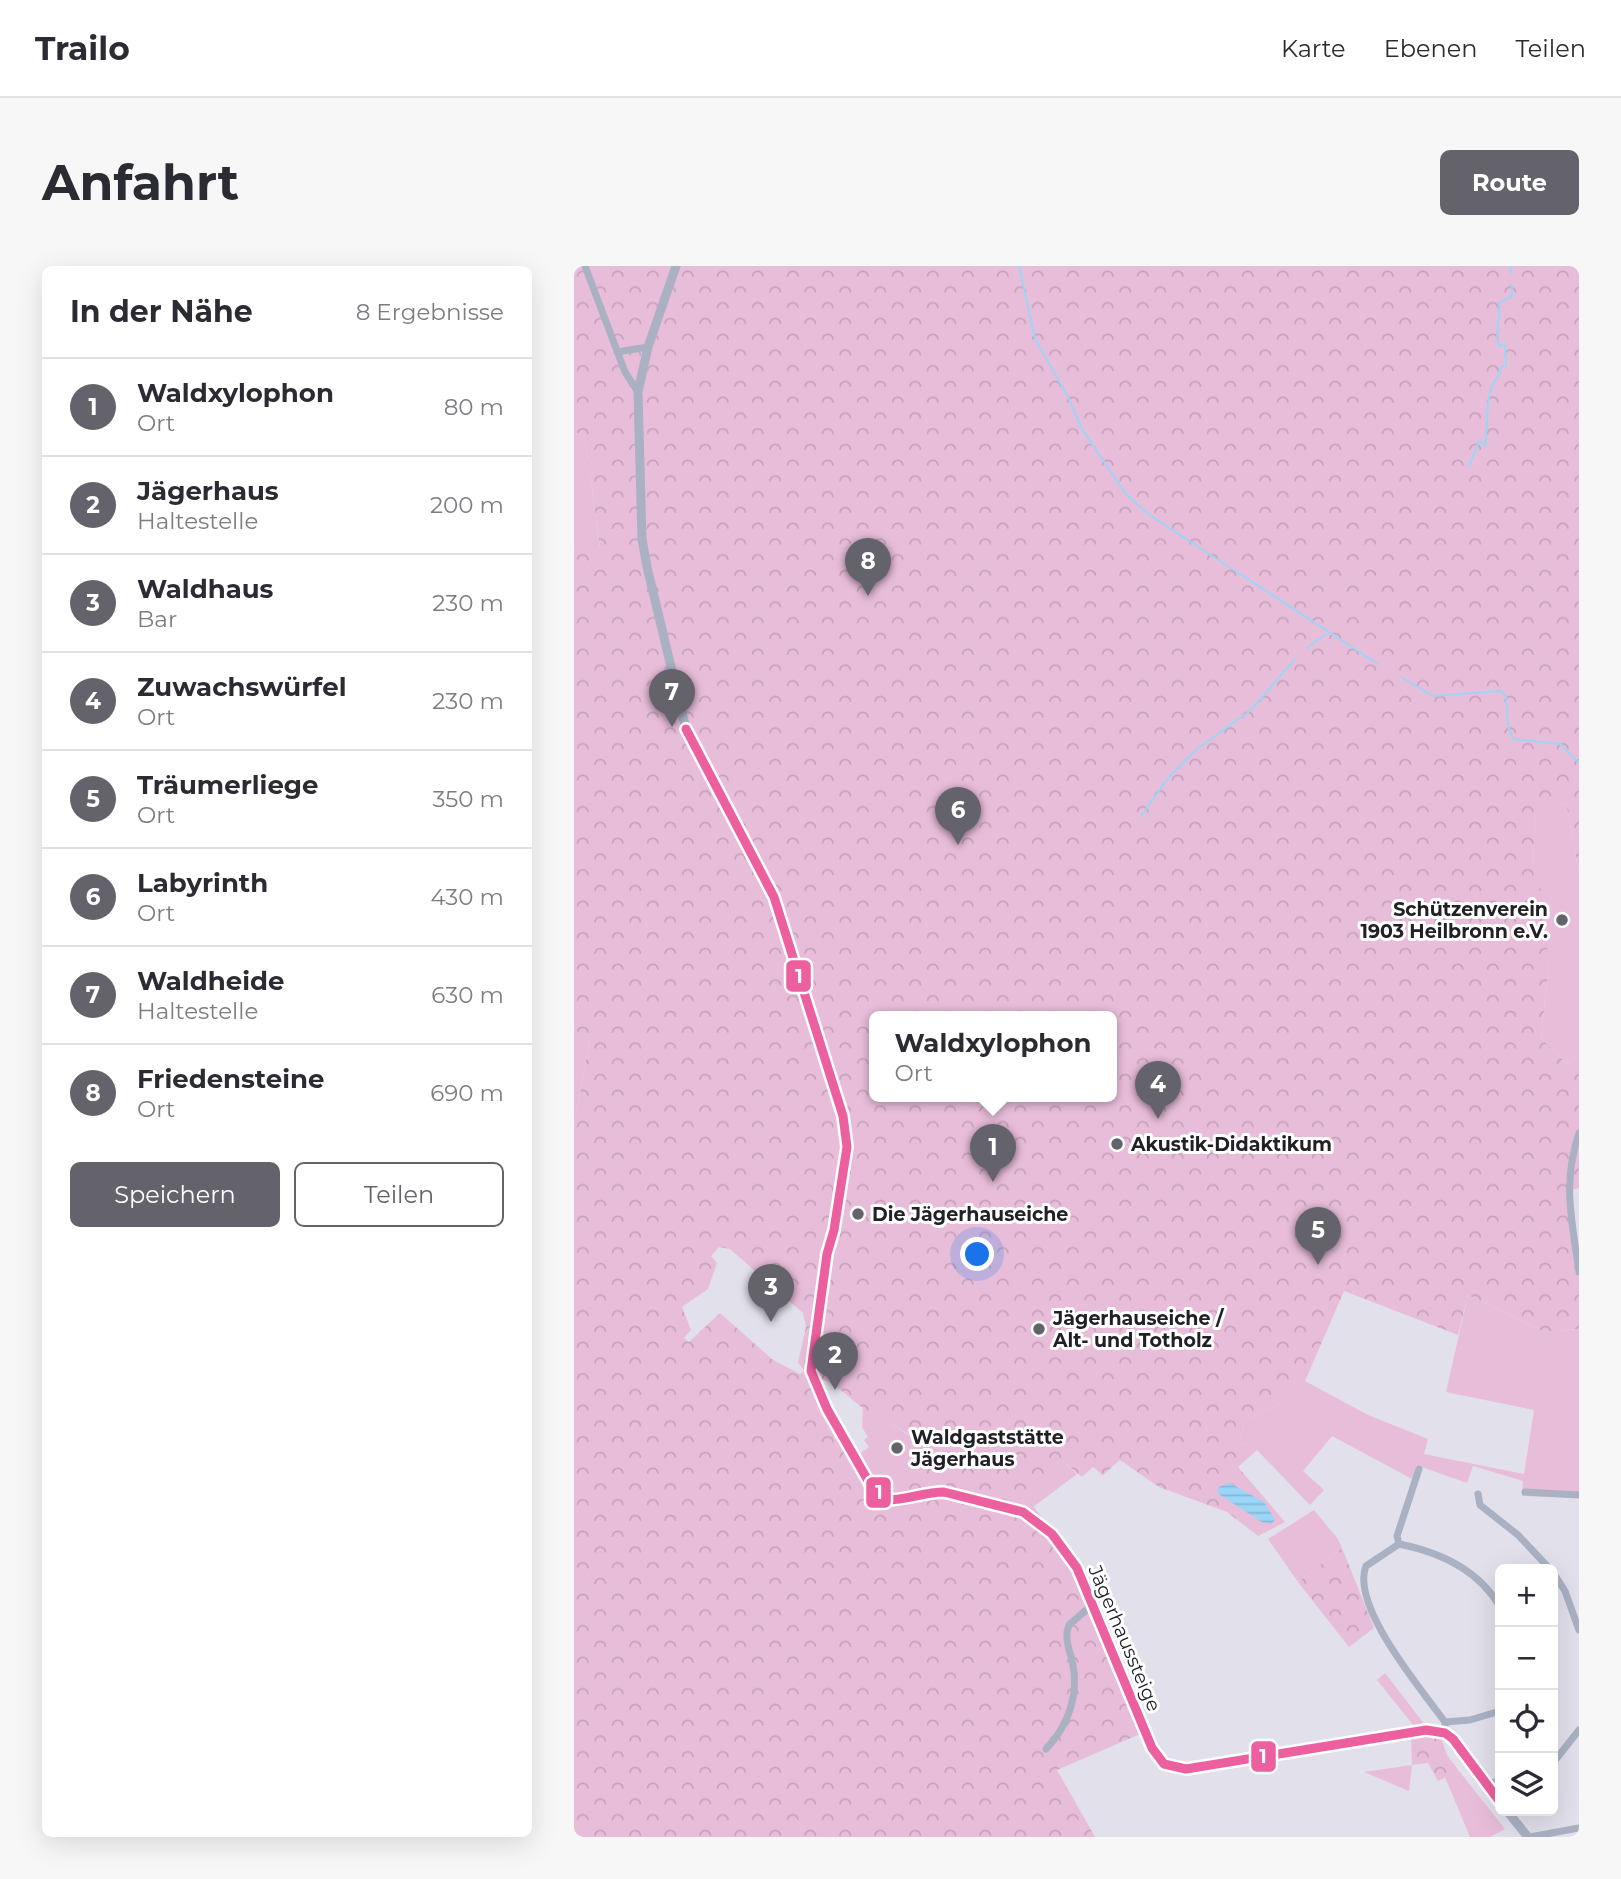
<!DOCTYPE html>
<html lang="de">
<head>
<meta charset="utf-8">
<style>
  :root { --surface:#fff; --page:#f7f7f7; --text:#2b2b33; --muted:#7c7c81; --line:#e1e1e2; --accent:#64636c }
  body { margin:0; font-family:Montserrat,sans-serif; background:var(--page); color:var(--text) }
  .controls { position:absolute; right:21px; bottom:21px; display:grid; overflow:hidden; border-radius:10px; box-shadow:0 7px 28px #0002 }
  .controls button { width:63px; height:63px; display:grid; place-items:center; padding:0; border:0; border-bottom:2px solid var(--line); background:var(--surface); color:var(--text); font:35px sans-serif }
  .you { position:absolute; left:404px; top:989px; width:24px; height:24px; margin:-18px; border:5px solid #fff; border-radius:50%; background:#1a73e8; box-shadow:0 0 0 10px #1a73e833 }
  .badge { display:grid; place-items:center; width:46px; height:46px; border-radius:50%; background:var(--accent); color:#fff; font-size:23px; font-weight:700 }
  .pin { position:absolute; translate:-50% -58px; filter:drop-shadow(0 2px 4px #0008) }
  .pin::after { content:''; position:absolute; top:37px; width:24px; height:21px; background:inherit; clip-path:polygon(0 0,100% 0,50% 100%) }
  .popup { position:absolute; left:295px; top:745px; width:248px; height:91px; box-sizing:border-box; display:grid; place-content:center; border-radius:10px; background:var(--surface); filter:drop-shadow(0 2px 5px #0005); font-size:23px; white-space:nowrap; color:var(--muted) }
  .popup b { font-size:26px; color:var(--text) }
  .popup::after { content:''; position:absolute; left:50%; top:100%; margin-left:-14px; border:14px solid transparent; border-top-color:var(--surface) }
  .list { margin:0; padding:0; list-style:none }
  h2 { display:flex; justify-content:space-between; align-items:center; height:91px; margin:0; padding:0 28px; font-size:30px }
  h2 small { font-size:23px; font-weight:400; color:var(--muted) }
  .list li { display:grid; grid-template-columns:46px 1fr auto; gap:21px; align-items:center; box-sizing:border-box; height:98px; padding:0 28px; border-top:2px solid var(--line) }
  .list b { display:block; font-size:26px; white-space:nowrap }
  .list p { margin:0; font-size:23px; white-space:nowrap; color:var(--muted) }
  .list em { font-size:23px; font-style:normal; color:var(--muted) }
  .actions { display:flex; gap:14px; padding:21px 28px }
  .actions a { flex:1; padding:16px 0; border:2px solid var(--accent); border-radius:10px; text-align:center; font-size:24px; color:var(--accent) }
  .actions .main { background:var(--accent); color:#fff }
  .icon { flex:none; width:38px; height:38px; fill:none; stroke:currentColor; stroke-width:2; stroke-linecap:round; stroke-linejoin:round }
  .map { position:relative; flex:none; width:1005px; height:1571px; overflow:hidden; border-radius:10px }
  header { display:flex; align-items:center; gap:42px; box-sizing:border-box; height:98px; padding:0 35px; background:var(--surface); border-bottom:2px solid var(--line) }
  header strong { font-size:33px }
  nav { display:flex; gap:38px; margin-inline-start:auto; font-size:24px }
  .intro { display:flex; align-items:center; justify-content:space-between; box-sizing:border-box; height:168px; padding:0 42px }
  h1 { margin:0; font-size:49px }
  .button { padding:18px 32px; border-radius:10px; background:var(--accent); color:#fff; font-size:24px; font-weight:700 }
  main { display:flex; gap:42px; padding:0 42px }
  aside { flex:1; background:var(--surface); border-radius:10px; box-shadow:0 7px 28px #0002 }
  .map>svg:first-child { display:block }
  .green { fill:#e8bdd9 }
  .forest { fill:url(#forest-crowns); fill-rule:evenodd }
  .water { fill:url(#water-rules) }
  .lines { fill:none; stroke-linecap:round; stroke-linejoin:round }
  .stream { stroke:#9bd6f8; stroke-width:2 }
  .minor { stroke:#a9b1c3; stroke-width:7 }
  .tertiary { stroke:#a9b1c3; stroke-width:9 }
  .bus-1-casing { stroke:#fff; stroke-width:14 }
  .bus-1 { stroke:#ec609f; stroke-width:9 }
  .poi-dot { fill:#64636c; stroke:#fff; stroke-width:2.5 }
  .labels { text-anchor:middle; stroke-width:6; stroke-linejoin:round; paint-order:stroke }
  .poi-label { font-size:19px; font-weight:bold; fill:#212027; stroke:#fff; text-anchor:start }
  .street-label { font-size:19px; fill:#212027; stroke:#fff }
  .line-badge { stroke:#fff; stroke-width:2.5 }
  .badge-label { font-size:19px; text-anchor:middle; font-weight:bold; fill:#fff }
</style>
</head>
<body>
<header>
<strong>Trailo</strong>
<nav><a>Karte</a><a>Ebenen</a><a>Teilen</a></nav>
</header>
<div class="intro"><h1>Anfahrt</h1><a class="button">Route</a></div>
<main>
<aside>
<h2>In der Nähe<small>8 Ergebnisse</small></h2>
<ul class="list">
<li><span class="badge">1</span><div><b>Waldxylophon</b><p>Ort</p></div><em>80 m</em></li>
<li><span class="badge">2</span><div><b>Jägerhaus</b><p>Haltestelle</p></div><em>200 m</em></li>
<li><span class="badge">3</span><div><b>Waldhaus</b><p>Bar</p></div><em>230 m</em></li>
<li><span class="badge">4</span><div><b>Zuwachswürfel</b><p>Ort</p></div><em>230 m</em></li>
<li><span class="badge">5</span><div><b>Träumerliege</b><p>Ort</p></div><em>350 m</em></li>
<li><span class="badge">6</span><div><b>Labyrinth</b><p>Ort</p></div><em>430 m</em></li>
<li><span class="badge">7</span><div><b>Waldheide</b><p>Haltestelle</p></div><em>630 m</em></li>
<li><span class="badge">8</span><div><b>Friedensteine</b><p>Ort</p></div><em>690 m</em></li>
</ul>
<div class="actions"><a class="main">Speichern</a><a>Teilen</a></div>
</aside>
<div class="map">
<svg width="1005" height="1571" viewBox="0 0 1005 1571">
  <defs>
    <pattern id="forest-crowns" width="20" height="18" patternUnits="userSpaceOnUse" patternTransform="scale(1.75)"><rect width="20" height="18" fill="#e8bdd9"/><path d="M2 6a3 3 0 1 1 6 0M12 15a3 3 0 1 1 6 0" fill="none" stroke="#c7a2ba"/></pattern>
    <pattern id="water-rules" width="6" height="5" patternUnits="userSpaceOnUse" patternTransform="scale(1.75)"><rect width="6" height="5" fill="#9bd6f8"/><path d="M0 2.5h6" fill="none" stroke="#85b7d5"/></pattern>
  </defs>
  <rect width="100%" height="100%" fill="#e1e0eb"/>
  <g class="green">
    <path d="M10,166L26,282L0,286V167Z"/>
    <path d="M992,536L1005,608V787L994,799L967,772L975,699L959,607L961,541Z"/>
    <path d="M0,764L16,773L0,860Z"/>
    <path d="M894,1029L971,1066L1005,1063V1232L948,1230L949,1215L899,1200L893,1217L845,1200L840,1214L758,1170L729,1205L750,1224L736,1239L683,1184L665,1176L671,1154L705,1138L731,1115L794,1149L854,1173L850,1188L950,1208L960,1144L872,1126Z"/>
    <path d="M289,1141L345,1175L369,1182L354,1200L320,1219H311L299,1211L284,1189L295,1181L290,1174L294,1171L288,1161Z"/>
    <path d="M487,1194L503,1208L459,1241L451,1231Z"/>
    <path d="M740,1244L764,1273L768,1282L724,1316L694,1273Z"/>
    <path d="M811,1407L851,1459L840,1460L803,1414Z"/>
    <path d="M838,1499L835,1525L790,1506Z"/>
    <path d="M885,1505L931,1563L916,1571H896L871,1511Z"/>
  </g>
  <g class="forest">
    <path d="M0,0H1005V608L992,536L961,542L959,607L965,609L975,699L967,772L994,799L1005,787V922L998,924L1005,990V1063L971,1066L894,1029L884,1069L770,1025L731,1115L705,1138L671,1154L665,1176L683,1184L664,1201L711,1256L684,1270L653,1246L585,1221L546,1194L529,1209L519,1201L508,1211L487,1194L452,1231L501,1294L566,1468L483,1504L521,1571H0V860L16,773L0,764V286L26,281L10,167H0ZM300,750H538V830H300ZM145,981L156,983L229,1047L232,1061L224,1096L230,1105L226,1108L199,1094L146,1047L115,1076L110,1072L117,1064L108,1041L134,1023L143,997L137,990ZM242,1112C265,1116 276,1136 296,1146C320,1159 342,1174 368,1183L354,1199L336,1193L329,1212L320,1219C288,1219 255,1139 242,1112Z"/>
    <path d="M768,1282L800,1362L775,1381L724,1316Z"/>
    <path d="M851,1466L866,1469L873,1489L885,1505L864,1515L854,1497L838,1499L837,1469Z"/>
  </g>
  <path class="water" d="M656,1217L690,1236L701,1254L697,1258L688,1256L643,1227L645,1221Z"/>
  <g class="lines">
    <g class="stream">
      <path d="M445,0L461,73L494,131L508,163L551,227L574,248L804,398"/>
      <path d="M936,0L937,7"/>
      <path d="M895,200L905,175L911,180C915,159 909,124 926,108V102L932,99L931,78L925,80C920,65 927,53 925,37L938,30V19"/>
      <path d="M733,382L752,368"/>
      <path d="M827,411L859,430L927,425L932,430L934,460L939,473L986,478L1005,497"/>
      <path d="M567,550L594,512L623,483L677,444L721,393"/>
    </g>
    <g class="minor">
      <path d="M11,0L51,106L64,126"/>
      <path d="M43,86L74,81"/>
      <path d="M1005,867C988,918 998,954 1005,1006"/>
      <path d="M951,1226L1005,1229"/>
      <path d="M904,1228L906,1239L944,1269L976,1303"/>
      <path d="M825,1278L792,1300C776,1340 848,1424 871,1456V1467"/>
      <path d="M825,1278C865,1286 905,1304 926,1341"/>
      <path d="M825,1278L823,1270L845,1203"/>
      <path d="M979,1306L991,1325L1005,1364"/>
      <path d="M871,1456L896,1454L926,1445"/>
      <path d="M472,1483C495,1459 506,1427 498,1394C495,1384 492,1377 493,1366L495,1359L519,1338"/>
      <path d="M979,1497L1005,1464"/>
      <path d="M912,1518L926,1515"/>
      <path d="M956,1571L1005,1562"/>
    </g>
    <g class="tertiary">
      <path d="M102,0L74,81L64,126L68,273L73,301L112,463L200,631L269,850L273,881L260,964L253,988L237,1105L253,1143L296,1218L313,1234C334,1237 350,1226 370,1226C395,1231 437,1238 458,1251C511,1282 552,1424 578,1482L590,1498L612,1503L852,1464L871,1467L879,1473L926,1536"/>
      <path d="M933,1545L954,1571"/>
    </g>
    <defs>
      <path id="bus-1" d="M112,463L200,631L269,850L273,881L260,964L253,988L237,1105L253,1143L296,1218L313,1234C333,1234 350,1226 370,1226L449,1246L478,1268L503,1302L578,1482L590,1498L612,1503L852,1464L871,1467L879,1473L926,1536"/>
    </defs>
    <use href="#bus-1" class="bus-1-casing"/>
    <use href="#bus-1" class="bus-1"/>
  </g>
  <g class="poi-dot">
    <circle cx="988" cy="654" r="7"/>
    <circle cx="543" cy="878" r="7"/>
    <circle cx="284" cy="948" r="7"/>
    <circle cx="465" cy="1063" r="7"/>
    <circle cx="323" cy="1182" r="7"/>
  </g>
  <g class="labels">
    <g class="poi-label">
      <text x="974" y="650" text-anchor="end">Schützenverein<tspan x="974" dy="22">1903 Heilbronn e.V.</tspan></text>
      <text x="557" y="885">Akustik-Didaktikum</text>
      <text x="298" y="955">Die Jägerhauseiche</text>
      <text x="479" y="1059">Jägerhauseiche /<tspan x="479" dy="22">Alt- und Totholz</tspan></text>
      <text x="337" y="1178">Waldgaststätte<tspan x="337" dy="22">Jägerhaus</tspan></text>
    </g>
    <g class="street-label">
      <text transform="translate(551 1372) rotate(67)" y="7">Jägerhaussteige</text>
    </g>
  </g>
  <g class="line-badge">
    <rect x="211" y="693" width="27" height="34" rx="7" fill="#ec609f"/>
    <rect x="291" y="1210" width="27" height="33" rx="7" fill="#ec609f"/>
    <rect x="676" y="1474" width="27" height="33" rx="7" fill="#ec609f"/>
  </g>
  <g class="badge-label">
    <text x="225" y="717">1</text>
    <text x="305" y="1233">1</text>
    <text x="689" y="1497">1</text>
  </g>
</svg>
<div class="controls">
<button>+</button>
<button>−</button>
<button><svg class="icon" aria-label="locate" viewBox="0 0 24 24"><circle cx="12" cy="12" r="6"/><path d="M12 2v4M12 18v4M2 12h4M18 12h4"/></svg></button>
<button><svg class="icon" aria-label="layers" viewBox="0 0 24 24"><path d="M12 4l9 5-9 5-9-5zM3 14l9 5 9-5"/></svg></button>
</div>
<div class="you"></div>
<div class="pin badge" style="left:419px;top:916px">1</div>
<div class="popup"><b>Waldxylophon</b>Ort</div>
<div class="pin badge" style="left:261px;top:1124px">2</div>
<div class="pin badge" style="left:197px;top:1056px">3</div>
<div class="pin badge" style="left:584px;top:853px">4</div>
<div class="pin badge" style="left:744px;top:999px">5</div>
<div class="pin badge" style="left:384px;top:579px">6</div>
<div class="pin badge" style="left:98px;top:461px">7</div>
<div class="pin badge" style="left:294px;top:330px">8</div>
</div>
</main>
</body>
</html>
